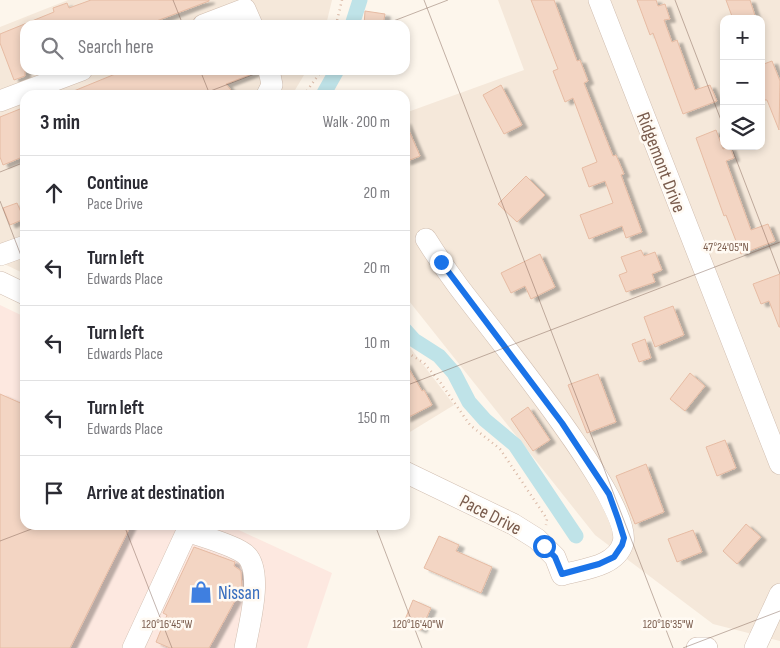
<!DOCTYPE html>
<html lang="en">
<head>
<meta charset="utf-8">
<style>
  :root { --surface:#fff; --page:#f2f2f3; --text:#2b2b33; --muted:#7c7c81; --line:#e1e1e2 }
  body { margin:0; font-family:"Sofia Sans Condensed",sans-serif; background:var(--page); color:var(--text) }
  .controls { position:absolute; right:15px; top:15px; display:grid; overflow:hidden; border-radius:10px; box-shadow:0 2px 8px #0003 }
  .controls button { width:45px; height:45px; display:grid; place-items:center; padding:0; border:0; border-bottom:1px solid var(--line); background:var(--surface); color:var(--text); font:25px sans-serif }
  .stop { position:absolute; width:15px; height:15px; margin:-11px; border:4px solid #1a73e8; border-radius:50%; background:#fff }
  .stop.end { background:#1a73e8; border-color:#fff; box-shadow:0 1px 5px #0008 }
  .list { margin:0; padding:0; list-style:none }
  h2 { display:flex; justify-content:space-between; align-items:center; height:65px; margin:0; padding:0 20px; font-size:21px }
  h2 small { font-size:16px; font-weight:400; color:var(--muted) }
  .list li { display:grid; grid-template-columns:32px 1fr auto; gap:15px; align-items:center; box-sizing:border-box; height:75px; padding:0 20px; border-top:1px solid var(--line) }
  .list b { display:block; font-size:19px; white-space:nowrap }
  .list p { margin:0; font-size:16px; white-space:nowrap; color:var(--muted) }
  .list em { font-size:16px; font-style:normal; color:var(--muted) }
  .icon { flex:none; width:28px; height:28px; fill:none; stroke:currentColor; stroke-width:2; stroke-linecap:round; stroke-linejoin:round }
  .map { position:relative; flex:none; width:780px; height:648px; overflow:hidden }
  .search { position:absolute; background:var(--surface); box-shadow:0 2px 8px #0003; left:20px; top:20px; width:390px; height:55px; display:flex; align-items:center; gap:12px; box-sizing:border-box; padding:0 18px; border-radius:15px; color:var(--muted); font-size:19px }
  .panel { position:absolute; background:var(--surface); box-shadow:0 2px 8px #0003; left:20px; top:90px; width:390px; height:440px; border-radius:15px }
  .map>svg:first-child { display:block }
  .residential { fill:#f5e8da; fill-rule:evenodd }
  .commercial { fill:#fde8e0 }
  .lines { fill:none; stroke-linecap:round; stroke-linejoin:round }
  .canal { stroke:#bfe3e8; stroke-width:15 }
  .building { fill:#f3d5c3; stroke:#e6bba3; filter:url(#shadow) }
  .minor-casing { stroke:#d1beb0; stroke-width:22 }
  .path { stroke:#d9b8a5; stroke-width:2.5; stroke-dasharray:1 4; stroke-linecap:butt }
  .minor { stroke:#fff; stroke-width:21 }
  .route { stroke:#1a73e8; stroke-width:6 }
  .ticks { fill:none; stroke:#7a5c4d; stroke-width:1; stroke-opacity:0.45 }
  .labels { text-anchor:middle; stroke-width:5; stroke-linejoin:round; paint-order:stroke }
  .street-label { font-size:19px; fill:#7a5c4d; stroke:#fffaf3 }
  .shop-label { font-size:19px; fill:#366cbe; stroke:#fffaf3; text-anchor:start }
  .ticks-label { font-size:12px; text-anchor:middle; fill:#7a5c4d; stroke:#fffaf3; stroke-width:5; stroke-linejoin:round; paint-order:stroke }
</style>
</head>
<body>
<div class="map">
<svg width="780" height="648" viewBox="0 0 780 648">
  <defs>
    <filter id="shadow"><feDropShadow dx="5.5" dy="3" stdDeviation="1" flood-color="#0004"/></filter>
  </defs>
  <rect width="100%" height="100%" fill="#fdf6ec"/>
  <g class="residential">
    <path d="M68,0H332L326,25H25V70H307L292,95H25V274L0,262V27Z"/>
    <path d="M498,0H780V641L713,624L595,535L405,296V113L524,70ZM724,19H761V146H724Z"/>
    <path d="M405,341L454,405L405,435Z"/>
  </g>
  <path class="commercial" d="M0,305L25,317V525H228L332,573L307,648H0Z"/>
  <g class="lines">
    <g class="canal">
      <path d="M352,25L360,0"/>
      <path d="M323,95L337,70"/>
      <path d="M405,330L414,340L439,356L454,373L469,402L485,420L515,445L576,536"/>
    </g>
  </g>
  <g class="building">
    <path d="M91,0H209V1L146,25H25V76L14,80L0,43V34L54,12L53,8L67,3L69,8Z"/>
    <path d="M531,0H554L577,61L580,60L588,81L584,83L613,156L616,155L624,174L621,175L642,232L626,238L622,226L589,239L580,215L613,203L605,181L589,187L582,168L597,162L573,98L565,102L553,71L558,69Z"/>
    <path d="M637,0H656L658,6L665,4L670,19L664,20L672,42L677,40L695,90L710,85L717,101L683,114L653,33L650,35Z"/>
    <path d="M726,0H750L756,19H733Z"/>
    <path d="M365,11L385,14L383,25H364Z"/>
    <path d="M772,61L780,81L779,130L767,100H765L761,91V65Z"/>
    <path d="M125,70H257V72L226,84L235,95H64Z"/>
    <path d="M501,85L522,125L504,134L483,95Z"/>
    <path d="M25,107V156L3,165L0,157V117Z"/>
    <path d="M405,121L420,156L405,162Z"/>
    <path d="M716,130L723,149L730,147L734,158L726,161L751,230L768,224L775,241L741,254L726,215L724,216L696,138Z"/>
    <path d="M526,176L545,195L517,222L498,204Z"/>
    <path d="M17,203L24,219L10,225L3,208Z"/>
    <path d="M641,250L644,256L655,252L662,270L652,274L655,282L626,292L619,275L627,272L621,257Z"/>
    <path d="M540,254L555,287L531,299L525,286L511,293L501,273Z"/>
    <path d="M780,274V327H779L769,301L761,304L753,284Z"/>
    <path d="M673,306L684,335L655,347L644,317Z"/>
    <path d="M645,339L651,358L639,362L632,344Z"/>
    <path d="M405,362L422,391L424,390L432,405L405,419Z"/>
    <path d="M690,373L705,386L685,411L670,399Z"/>
    <path d="M598,374L616,422L587,433L568,385Z"/>
    <path d="M0,394L25,405V525H131L70,648H0Z"/>
    <path d="M528,407L550,440L533,451L511,419Z"/>
    <path d="M725,440L736,468L717,476L706,447Z"/>
    <path d="M646,464L664,512L635,524L616,476Z"/>
    <path d="M746,524L761,537L737,564L723,551Z"/>
    <path d="M693,530L702,552L677,562L668,539Z"/>
    <path d="M439,536L459,545L456,551L492,567L481,593L424,568Z"/>
    <path d="M194,547L235,562L234,566L240,570L241,572L242,588L209,648H170L156,642L167,615L163,613Z"/>
    <path d="M413,600L431,608L421,630L404,622Z"/>
  </g>
  <g class="lines">
    <defs>
      <g id="minor">
        <path d="M599,0L780,464"/>
        <path d="M203,25L245,9L252,25"/>
        <path d="M267,95L272,85L269,70"/>
        <path d="M0,101L82,70"/>
        <path d="M0,255L25,246"/>
        <path d="M0,282L25,294"/>
        <path d="M405,472L513,524L537,539L555,557L562,575C582,569 616,567 623,543C634,503 487,325 458,286C447,271 436,255 426,239"/>
        <path d="M133,648L187,531C203,537 227,543 242,552C266,565 249,625 245,648"/>
        <path d="M697,648H707"/>
        <path d="M755,648L780,594"/>
      </g>
    </defs>
    <use href="#minor" class="minor-casing"/>
    <g class="path">
      <path d="M336,25L342,0"/>
      <path d="M304,95L322,70"/>
      <path d="M405,348L411,355L424,363L440,382L470,425L500,449L547,519L546,525"/>
    </g>
    <use href="#minor" class="minor"/>
  </g>
  <g class="lines">
    <path class="route" d="M441,262L562,423L609,494L618,519L624,538L622,545L614,557L599,564L562,574L555,557L544,546"/>
  </g>
  <path class="ticks" d="M173,0L183,25M424,0L673,648M675,0L724,128M383,25L448,0M200,70L210,95M200,95L265,70M731,146L780,274M0,172L25,162M0,201L25,266M405,386L780,242M124,525L172,648M375,525L422,648M0,541L42,525M683,648L780,611"/>
  <defs>
    <symbol id="shop-bare" viewBox="-9 -9 18 18"><path d="M-5-2.5h2.3a2.7 3.5 0 0 1 5.4 0H5L5.5 6h-11ZM-1.5-2.5h3a1.5 2.3 0 0 0-3 0Z" fill="#3f7fe0" stroke="#fffaf3" stroke-width="2.5" paint-order="stroke"/></symbol>
  </defs>
  <g fill-rule="evenodd">
    <use href="#shop-bare" x="185" y="576" width="32" height="32"/>
  </g>
  <g class="labels">
    <g class="street-label">
      <text transform="translate(662 162) rotate(69)" y="7">Ridgemont Drive</text>
      <text transform="translate(491 514) rotate(27)" y="7">Pace Drive</text>
    </g>
    <g class="shop-label">
      <text x="218" y="599">Nissan</text>
    </g>
  </g>
  <g class="ticks-label">
    <text x="726" y="251">47°24'05"N</text>
    <text x="167" y="628">120°16'45"W</text>
    <text x="418" y="628">120°16'40"W</text>
    <text x="668" y="628">120°16'35"W</text>
  </g>
</svg>
<div class="controls">
<button>+</button>
<button>−</button>
<button><svg class="icon" aria-label="layers" viewBox="0 0 24 24"><path d="M12 4l9 5-9 5-9-5zM3 14l9 5 9-5"/></svg></button>
</div>
<div class="stop" style="left:544px;top:546px"></div>
<div class="stop end" style="left:441px;top:262px"></div>
<div class="search"><svg class="icon" aria-label="search" viewBox="0 0 24 24"><circle cx="10" cy="10" r="6"/><path d="M15 15l6 6"/></svg>Search here</div>
<section class="panel">
<h2>3 min<small>Walk · 200 m</small></h2>
<ul class="list">
<li><svg class="icon" aria-label="ahead" viewBox="0 0 24 24"><path d="M12 20V5M6 11l6-6 6 6"/></svg><div><b>Continue</b><p>Pace Drive</p></div><em>20 m</em></li>
<li><svg class="icon" aria-label="left" viewBox="0 0 24 24"><path d="M17 20v-9H6M10 6l-5 5 5 5"/></svg><div><b>Turn left</b><p>Edwards Place</p></div><em>20 m</em></li>
<li><svg class="icon" aria-label="left" viewBox="0 0 24 24"><path d="M17 20v-9H6M10 6l-5 5 5 5"/></svg><div><b>Turn left</b><p>Edwards Place</p></div><em>10 m</em></li>
<li><svg class="icon" aria-label="left" viewBox="0 0 24 24"><path d="M17 20v-9H6M10 6l-5 5 5 5"/></svg><div><b>Turn left</b><p>Edwards Place</p></div><em>150 m</em></li>
<li><svg class="icon" aria-label="arrive" viewBox="0 0 24 24"><path d="M6 21V4h12l-3 4 3 4H6"/></svg><div><b>Arrive at destination</b></div></li>
</ul>
</section>
</div>
</body>
</html>
